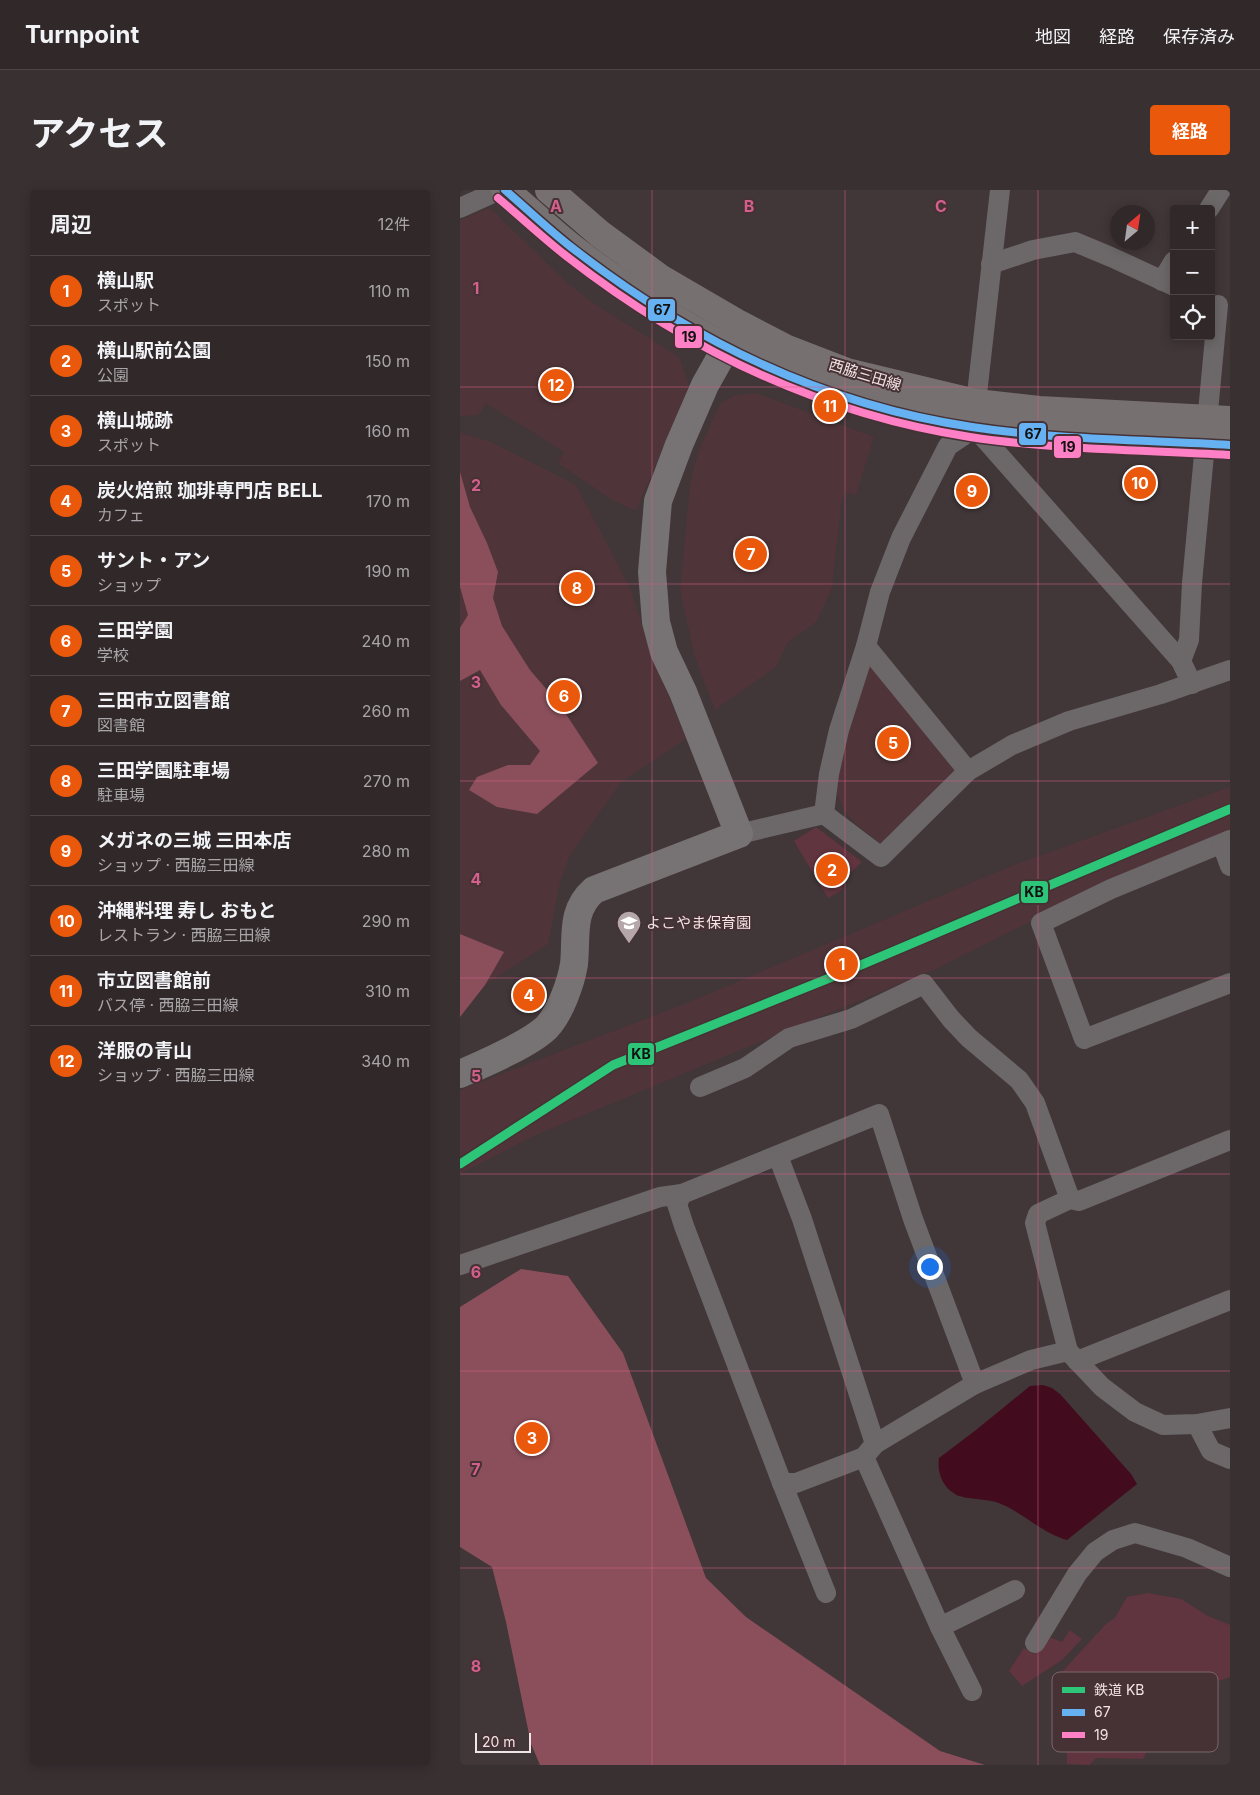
<!DOCTYPE html>
<html lang="ja">
<head>
<meta charset="utf-8">
<style>
  :root { --surface:#31282a; --page:#393032; --text:#f1f3f6; --muted:#a8a6a8; --line:#4c4447; --accent:#ea580c }
  body { margin:0; font-family:Inter,"Noto Sans JP",sans-serif; background:var(--page); color:var(--text) }
  .controls { position:absolute; right:15px; top:15px; display:grid; overflow:hidden; border-radius:5px; box-shadow:0 2px 12px #0003 }
  .controls button { width:45px; height:45px; display:grid; place-items:center; padding:0; border:0; border-bottom:1px solid var(--line); background:var(--surface); color:var(--text); font:25px sans-serif }
  .compass { position:absolute; left:650px; top:15px; width:45px; height:45px; border-radius:50%; background:var(--surface); box-shadow:0 2px 12px #0003; rotate:29deg }
  .scale { position:absolute; left:15px; bottom:12px; width:56px; box-sizing:border-box; padding-left:5px; border:2px solid #f2e3e6; border-top:0; font-size:14px; line-height:18px; white-space:nowrap; color:#f2e3e6; -webkit-text-stroke:4px #463134; paint-order:stroke }
  .you { position:absolute; left:469px; top:1076px; width:18px; height:18px; margin:-12px; border:4px solid #fff; border-radius:50%; background:#1a73e8; box-shadow:0 0 0 8px #1a73e833 }
  .badge { display:grid; place-items:center; width:32px; height:32px; border-radius:50%; background:var(--accent); color:#fff; font-size:16px; font-weight:700 }
  .pin { position:absolute; translate:-50% -50%; border:2px solid #fff; box-shadow:0 1px 5px #0006 }
  .list { margin:0; padding:0; list-style:none }
  h2 { display:flex; justify-content:space-between; align-items:center; height:65px; margin:0; padding:0 20px; font-size:21px }
  h2 small { font-size:16px; font-weight:400; color:var(--muted) }
  .list li { display:grid; grid-template-columns:32px 1fr auto; gap:15px; align-items:center; box-sizing:border-box; height:70px; padding:0 20px; border-top:1px solid var(--line) }
  .list b { display:block; font-size:19px; white-space:nowrap }
  .list p { margin:0; font-size:16px; white-space:nowrap; color:var(--muted) }
  .list em { font-size:16px; font-style:normal; color:var(--muted) }
  .icon { flex:none; width:28px; height:28px; fill:none; stroke:currentColor; stroke-width:2; stroke-linecap:round; stroke-linejoin:round }
  .map { position:relative; flex:none; width:770px; height:1575px; overflow:hidden; border-radius:5px }
  header { display:flex; align-items:center; gap:30px; box-sizing:border-box; height:70px; padding:0 25px; background:var(--surface); border-bottom:1px solid var(--line) }
  header strong { font-size:24px }
  nav { display:flex; gap:28px; margin-inline-start:auto; font-size:18px }
  .intro { display:flex; align-items:center; justify-content:space-between; box-sizing:border-box; height:120px; padding:0 30px }
  h1 { margin:0; font-size:35px }
  .button { padding:12px 22px; border-radius:5px; background:var(--accent); color:#fff; font-size:18px; font-weight:700 }
  main { display:flex; gap:30px; padding:0 30px }
  aside { flex:1; background:var(--surface); border-radius:5px; box-shadow:0 2px 12px #0003 }
  .map>svg:first-child { display:block }
  .built { fill:#4f353a }
  .green { fill:#61353f }
  .forest { fill:#8a4f5b }
  .water { fill:#420b1e }
  .lines { fill:none; stroke-linecap:round; stroke-linejoin:round }
  .street { stroke:#6c6768; stroke-width:20 }
  .secondary { stroke:#777273; stroke-width:28 }
  .primary { stroke:#777071; stroke-width:28 }
  .bus-1-casing { stroke:#463134; stroke-width:11 }
  .bus-2-casing { stroke:#463134; stroke-width:11 }
  .bus-1 { stroke:#66b1f2; stroke-width:8 }
  .bus-2 { stroke:#ff80c5; stroke-width:8 }
  .rail-1-casing { stroke:#463134; stroke-width:12 }
  .rail-1 { stroke:#2dc577; stroke-width:9 }
  .grid { fill:none; stroke:#d35f8c; stroke-width:1; stroke-opacity:0.55 }
  .labels { text-anchor:middle; stroke-width:4; stroke-linejoin:round; paint-order:stroke }
  .street-label { font-size:15px; fill:#f2e3e6; stroke:#463134 }
  .poi-label { font-size:15px; fill:#f2e3e6; stroke:#463134; text-anchor:start }
  .key { fill:#463134; stroke:#7a6669; stroke-width:1 }
  .key-label { font-size:14px; fill:#f2e3e6 }
  .grid-label { font-size:16px; text-anchor:middle; font-weight:bold; fill:#d35f8c; stroke:#463134; stroke-width:4; stroke-linejoin:round; paint-order:stroke }
  .line-badge { stroke:#463134; stroke-width:2 }
  .pale-badge-label { font-size:14px; text-anchor:middle; font-weight:bold; fill:#111 }
</style>
</head>
<body>
<header>
<strong>Turnpoint</strong>
<nav><a>地図</a><a>経路</a><a>保存済み</a></nav>
</header>
<div class="intro"><h1>アクセス</h1><a class="button">経路</a></div>
<main>
<aside>
<h2>周辺<small>12件</small></h2>
<ul class="list">
<li><span class="badge">1</span><div><b>横山駅</b><p>スポット</p></div><em>110 m</em></li>
<li><span class="badge">2</span><div><b>横山駅前公園</b><p>公園</p></div><em>150 m</em></li>
<li><span class="badge">3</span><div><b>横山城跡</b><p>スポット</p></div><em>160 m</em></li>
<li><span class="badge">4</span><div><b>炭火焙煎 珈琲専門店 BELL</b><p>カフェ</p></div><em>170 m</em></li>
<li><span class="badge">5</span><div><b>サント・アン</b><p>ショップ</p></div><em>190 m</em></li>
<li><span class="badge">6</span><div><b>三田学園</b><p>学校</p></div><em>240 m</em></li>
<li><span class="badge">7</span><div><b>三田市立図書館</b><p>図書館</p></div><em>260 m</em></li>
<li><span class="badge">8</span><div><b>三田学園駐車場</b><p>駐車場</p></div><em>270 m</em></li>
<li><span class="badge">9</span><div><b>メガネの三城 三田本店</b><p>ショップ · 西脇三田線</p></div><em>280 m</em></li>
<li><span class="badge">10</span><div><b>沖縄料理 寿し おもと</b><p>レストラン · 西脇三田線</p></div><em>290 m</em></li>
<li><span class="badge">11</span><div><b>市立図書館前</b><p>バス停 · 西脇三田線</p></div><em>310 m</em></li>
<li><span class="badge">12</span><div><b>洋服の青山</b><p>ショップ · 西脇三田線</p></div><em>340 m</em></li>
</ul>
</aside>
<div class="map">
<svg width="770" height="1575" viewBox="0 0 770 1575">
  <rect width="100%" height="100%" fill="#413638"/>
  <g class="built">
    <path d="M30,18L106,92L133,113L219,167L229,196L176,321L154,311L98,273L104,262L26,213L18,225L0,226V30Z"/>
    <path d="M296,203L414,247L396,305L385,302L381,315L372,398L356,432L327,453L317,476L255,520L235,467L220,401L230,295L238,262L260,214L275,205Z"/>
    <path d="M0,241L3,244L29,251L116,295L171,400L191,464L226,549L161,592L110,665L100,693L88,754L25,795L0,827Z"/>
    <path d="M414,474L498,579L426,652H419L396,634L384,620L373,594L406,476Z"/>
    <path d="M770,597V641L653,690L478,778L71,947L0,984V900L227,813L554,675Z"/>
  </g>
  <g class="green">
    <path d="M356,637L402,672L383,689L382,700L368,708L334,651Z"/>
    <path d="M688,1403L721,1409L748,1426L770,1435V1487L733,1500L704,1514L693,1529L698,1538L683,1569L636,1568L629,1575L607,1574V1539L609,1531L600,1519L606,1509L601,1483L646,1434L655,1428L667,1407Z"/>
    <path d="M610,1440L622,1449L602,1470L562,1496L549,1481L564,1458L574,1464L586,1448H592L602,1452Z"/>
  </g>
  <g class="forest">
    <path d="M0,282L10,317L27,353L38,382L33,408L42,436L70,480L100,515L138,573L77,624L37,617L9,600L17,587L48,575H70L80,561L41,515L20,480L0,491V438L8,425L0,397Z"/>
    <path d="M0,744L44,762L25,795L0,827Z"/>
    <path d="M61,1079L108,1086L163,1163L246,1388L286,1427L480,1561L525,1575H80L71,1554L46,1432L32,1377L0,1357V1117Z"/>
  </g>
  <path class="water" d="M583,1195L592,1198L600,1204L671,1284L677,1294L607,1350C581,1343 562,1321 536,1312C525,1309 502,1309 495,1304C482,1296 477,1282 479,1268L516,1240L570,1196Z"/>
  <g class="lines">
    <g class="street">
      <path d="M540,0L516,213L515,238L721,471L732,494"/>
      <path d="M0,18L40,0"/>
      <path d="M749,19L761,0"/>
      <path d="M531,74L573,60L615,52L651,67L714,96"/>
      <path d="M702,91L714,71"/>
      <path d="M721,471L729,450L732,393L758,115"/>
      <path d="M508,581L406,456L420,402L441,348L488,256L515,238"/>
      <path d="M364,624L369,584L379,540L406,456"/>
      <path d="M279,644L364,624L421,667L508,581L552,555L609,531L701,504L770,480"/>
      <path d="M770,650L651,699L581,733L624,849L770,793"/>
      <path d="M762,654L770,676"/>
      <path d="M240,897L285,878L329,848L391,829L464,794L491,829L509,848L559,890L575,913L610,1009"/>
      <path d="M419,924L453,1029L515,1194L415,1254L404,1267L336,1293H322L224,1036L217,1014L222,1004Z"/>
      <path d="M318,966L342,1029L415,1254"/>
      <path d="M0,1075L200,1007L222,1004"/>
      <path d="M608,1161L575,1033L578,1024L610,1009L619,1011L770,950"/>
      <path d="M617,1171L770,1110"/>
      <path d="M515,1194L571,1170L608,1161L642,1197L675,1222L703,1235L737,1234L770,1228"/>
      <path d="M737,1234L751,1261L770,1269"/>
      <path d="M404,1267L480,1437L512,1501"/>
      <path d="M322,1293L366,1403"/>
      <path d="M480,1437L555,1400"/>
      <path d="M575,1453L617,1384L635,1362L653,1350L675,1343L727,1358L770,1377"/>
    </g>
    <path class="secondary" d="M0,884C23,874 70,854 87,837C100,823 111,793 114,774C117,746 110,721 134,700L279,644L223,502L204,462L196,432L192,382L198,311L219,255L245,195L277,138"/>
    <g class="primary">
      <path d="M45,0C70,21 94,45 120,64C229,146 338,204 473,230C487,233 502,236 516,238C600,248 685,250 770,255"/>
      <path d="M89,0L140,44L200,88L279,134L325,158L387,182L516,213L579,220L770,230"/>
    </g>
    <defs>
      <path id="bus-1" d="M45,0C67,19 88,39 111,57C229,149 364,215 512,237C597,250 685,250 770,255"/>
      <path id="bus-2" d="M38,8C61,27 82,47 105,65C224,158 360,224 510,247C595,260 684,260 769,265"/>
    </defs>
    <use href="#bus-1" class="bus-1-casing"/>
    <use href="#bus-2" class="bus-2-casing"/>
    <use href="#bus-1" class="bus-1"/>
    <use href="#bus-2" class="bus-2"/>
    <defs>
      <path id="rail-1" d="M0,974L153,875L382,783L770,619"/>
    </defs>
    <use href="#rail-1" class="rail-1-casing"/>
    <use href="#rail-1" class="rail-1"/>
  </g>
  <path class="grid" d="M192,0V1575M385,0V1575M578,0V1575M0,197H770M0,394H770M0,591H770M0,788H770M0,984H770M0,1181H770M0,1378H770"/>
  <defs>
    <symbol id="school-pin" viewBox="-11 -11 22 30"><path d="M0 17L-7.5 6A9.5 9.5 0 1 1 7.5 6Z" fill="#b4a6a9" stroke="#463134"/><path d="M0-5L7-2L0 1L-7-2ZM-4 1L0 2.5L4 1V4Q0 6-4 4Z" fill="#fff"/></symbol>
  </defs>
  <g fill-rule="evenodd">
    <use href="#school-pin" x="155" y="719" width="28" height="38"/>
  </g>
  <g class="labels">
    <g class="street-label">
      <text transform="translate(405 185) rotate(17)" y="5">西脇三田線</text>
    </g>
    <g class="poi-label">
      <text x="186" y="738">よこやま保育園</text>
    </g>
  </g>
  <rect x="592" y="1482" width="166" height="80" rx="8" class="key"/>
  <rect x="602" y="1497" width="23" height="6" fill="#2dc577"/>
  <rect x="602" y="1519" width="23" height="7" fill="#66b1f2"/>
  <rect x="602" y="1542" width="23" height="6" fill="#ff80c5"/>
  <g class="key-label">
    <text x="634" y="1505">鉄道 KB</text>
    <text x="634" y="1527">67</text>
    <text x="634" y="1550">19</text>
  </g>
  <g class="grid-label">
    <text x="96" y="22">A</text>
    <text x="289" y="22">B</text>
    <text x="481" y="22">C</text>
    <text x="16" y="104">1</text>
    <text x="16" y="301">2</text>
    <text x="16" y="498">3</text>
    <text x="16" y="695">4</text>
    <text x="16" y="892">5</text>
    <text x="16" y="1088">6</text>
    <text x="16" y="1285">7</text>
    <text x="16" y="1482">8</text>
  </g>
  <g class="line-badge">
    <rect x="187" y="108" width="29" height="24" rx="5" fill="#66b1f2"/>
    <rect x="214" y="135" width="29" height="24" rx="5" fill="#ff80c5"/>
    <rect x="558" y="232" width="29" height="24" rx="5" fill="#66b1f2"/>
    <rect x="593" y="245" width="29" height="24" rx="5" fill="#ff80c5"/>
    <rect x="560" y="690" width="29" height="24" rx="5" fill="#2dc577"/>
    <rect x="167" y="852" width="28" height="24" rx="5" fill="#2dc577"/>
  </g>
  <g class="pale-badge-label">
    <text x="202" y="125">67</text>
    <text x="229" y="152">19</text>
    <text x="573" y="249">67</text>
    <text x="608" y="262">19</text>
    <text x="574" y="707">KB</text>
    <text x="181" y="869">KB</text>
  </g>
</svg>
<div class="controls">
<button>+</button>
<button>−</button>
<button><svg class="icon" aria-label="locate" viewBox="0 0 24 24"><circle cx="12" cy="12" r="6"/><path d="M12 2v4M12 18v4M2 12h4M18 12h4"/></svg></button>
</div>
<svg class="compass" viewBox="-18 -18 36 36"><path d="M0-13l5 13h-10z" fill="#e53935"/><path d="M0 13l5-13h-10z" fill="#a8a6a8"/></svg>
<div class="scale">20 m</div>
<div class="you"></div>
<div class="pin badge" style="left:382px;top:774px">1</div>
<div class="pin badge" style="left:372px;top:680px">2</div>
<div class="pin badge" style="left:72px;top:1248px">3</div>
<div class="pin badge" style="left:69px;top:805px">4</div>
<div class="pin badge" style="left:433px;top:553px">5</div>
<div class="pin badge" style="left:104px;top:506px">6</div>
<div class="pin badge" style="left:291px;top:364px">7</div>
<div class="pin badge" style="left:117px;top:398px">8</div>
<div class="pin badge" style="left:512px;top:301px">9</div>
<div class="pin badge" style="left:680px;top:293px">10</div>
<div class="pin badge" style="left:370px;top:216px">11</div>
<div class="pin badge" style="left:96px;top:195px">12</div>
</div>
</main>
</body>
</html>
